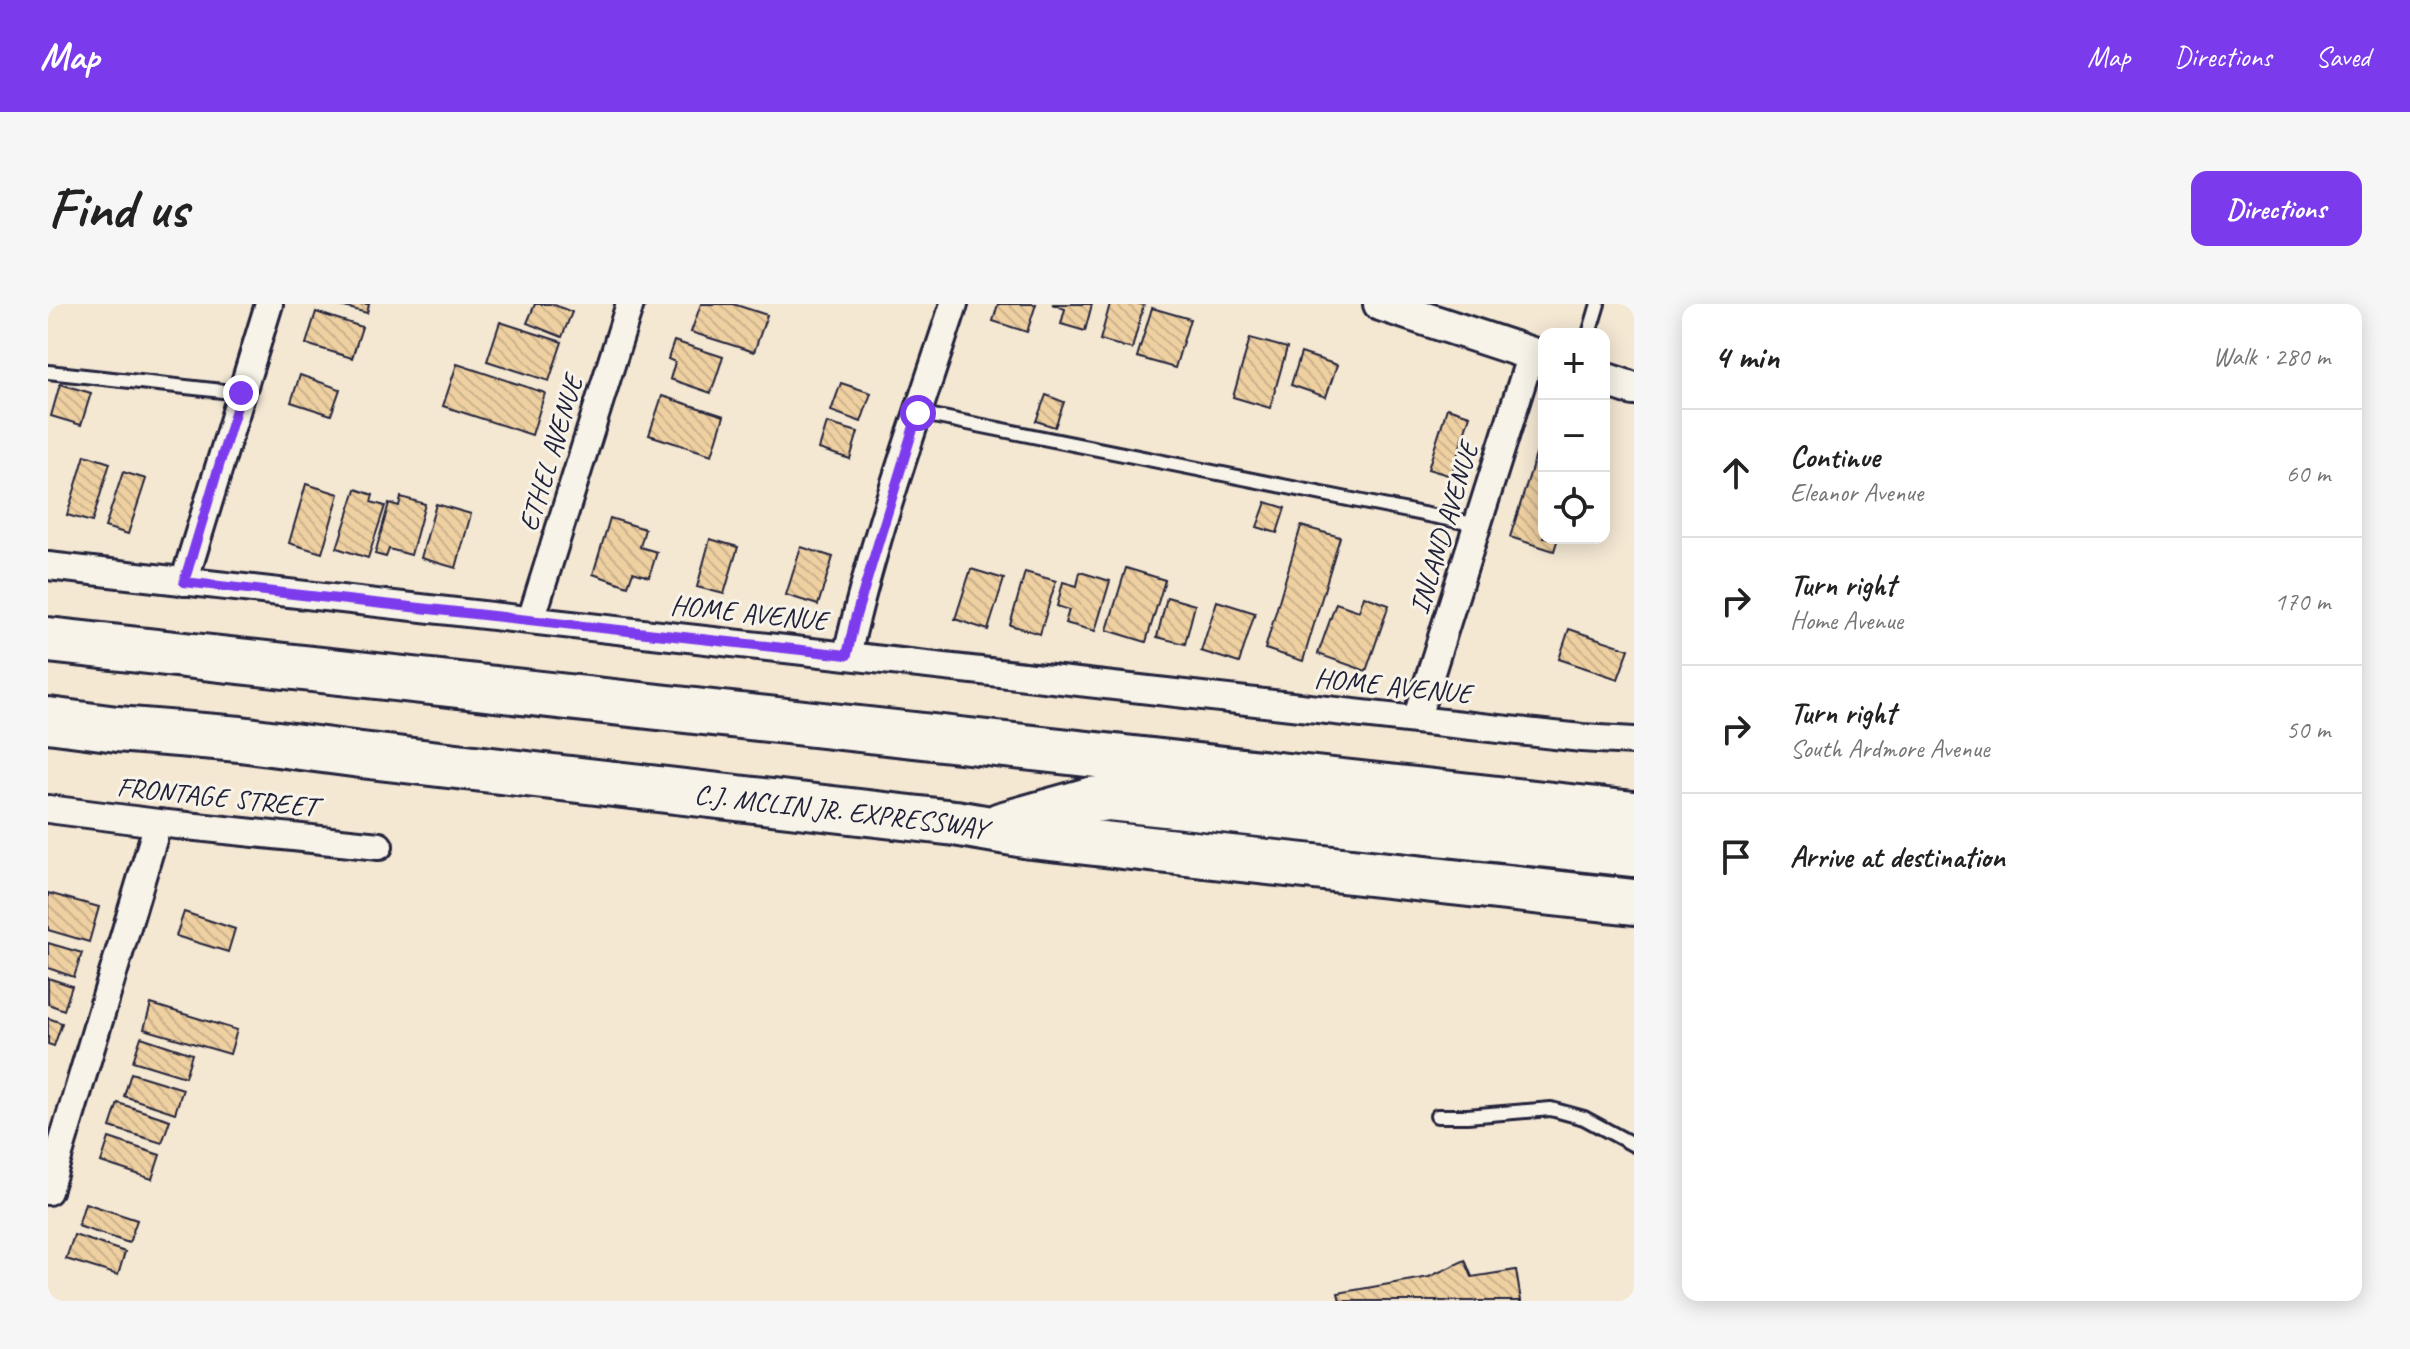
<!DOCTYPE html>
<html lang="en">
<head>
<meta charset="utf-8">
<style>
  :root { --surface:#fff; --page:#f6f6f6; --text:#222; --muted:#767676; --line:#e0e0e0; --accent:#7c3aed }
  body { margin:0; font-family:Caveat,sans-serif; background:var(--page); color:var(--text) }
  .controls { position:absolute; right:24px; top:24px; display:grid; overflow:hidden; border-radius:16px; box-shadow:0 4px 20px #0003 }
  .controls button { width:72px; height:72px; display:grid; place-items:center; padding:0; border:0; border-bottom:2px solid var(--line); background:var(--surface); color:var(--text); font:40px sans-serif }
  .stop { position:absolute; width:24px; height:24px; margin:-18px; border:6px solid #7c3aed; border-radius:50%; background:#fff }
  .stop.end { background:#7c3aed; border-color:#fff; box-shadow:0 2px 8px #0008 }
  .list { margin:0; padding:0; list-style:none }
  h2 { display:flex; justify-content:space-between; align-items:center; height:104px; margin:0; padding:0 32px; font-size:34px }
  h2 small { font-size:26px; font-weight:400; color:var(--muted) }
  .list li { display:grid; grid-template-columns:52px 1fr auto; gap:24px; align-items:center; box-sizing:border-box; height:128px; padding:0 32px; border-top:2px solid var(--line) }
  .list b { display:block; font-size:30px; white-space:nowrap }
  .list p { margin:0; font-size:26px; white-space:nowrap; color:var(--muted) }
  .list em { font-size:26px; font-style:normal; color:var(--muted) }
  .icon { flex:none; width:44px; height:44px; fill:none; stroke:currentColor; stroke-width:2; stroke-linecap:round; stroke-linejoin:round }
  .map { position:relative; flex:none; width:1586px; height:997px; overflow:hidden; border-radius:16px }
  header { display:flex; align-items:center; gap:48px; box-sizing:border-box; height:112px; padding:0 40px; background:var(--accent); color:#fff }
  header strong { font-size:38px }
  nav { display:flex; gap:44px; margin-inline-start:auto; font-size:28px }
  .intro { display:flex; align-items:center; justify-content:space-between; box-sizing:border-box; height:192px; padding:0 48px }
  h1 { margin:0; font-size:56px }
  .button { padding:20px 36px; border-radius:16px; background:var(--accent); color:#fff; font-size:28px; font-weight:700 }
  main { display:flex; gap:48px; padding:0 48px }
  aside { flex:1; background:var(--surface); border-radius:16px; box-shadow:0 4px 20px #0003 }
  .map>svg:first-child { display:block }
  .building { fill:url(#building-back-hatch); stroke:#22223b; stroke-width:2 }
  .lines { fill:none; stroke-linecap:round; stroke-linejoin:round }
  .service-casing { stroke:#22223b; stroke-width:18 }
  .minor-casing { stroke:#22223b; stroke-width:32 }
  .tertiary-casing { stroke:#22223b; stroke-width:38 }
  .motorway-casing { stroke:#22223b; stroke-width:50 }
  .service { stroke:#f7f3e8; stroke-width:12 }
  .minor { stroke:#f7f3e8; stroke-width:26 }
  .tertiary { stroke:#f7f3e8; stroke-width:32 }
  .motorway { stroke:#f7f3e8; stroke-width:44 }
  .route { stroke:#7c3aed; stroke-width:10 }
  .labels { text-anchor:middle; stroke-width:6; stroke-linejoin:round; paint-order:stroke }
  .street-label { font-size:28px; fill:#22223b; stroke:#f7f3e8 }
</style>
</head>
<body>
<header>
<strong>Map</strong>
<nav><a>Map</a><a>Directions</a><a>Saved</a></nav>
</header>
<div class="intro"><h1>Find us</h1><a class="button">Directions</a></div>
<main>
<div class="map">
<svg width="1586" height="997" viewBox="0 0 1586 997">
  <defs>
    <pattern id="building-back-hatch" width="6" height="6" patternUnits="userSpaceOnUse" patternTransform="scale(2)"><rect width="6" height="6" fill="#eed0a1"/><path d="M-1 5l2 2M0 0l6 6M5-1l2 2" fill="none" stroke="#ccb28c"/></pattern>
  </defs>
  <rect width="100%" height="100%" fill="#f4e8d3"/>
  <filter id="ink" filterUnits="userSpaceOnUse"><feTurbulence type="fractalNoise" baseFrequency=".0125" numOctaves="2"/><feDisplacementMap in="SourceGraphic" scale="16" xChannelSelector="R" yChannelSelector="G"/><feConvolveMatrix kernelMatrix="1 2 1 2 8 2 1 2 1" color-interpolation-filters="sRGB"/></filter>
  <g filter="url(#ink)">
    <g class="building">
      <path d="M285,0H321L319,9Z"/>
      <path d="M487,0H504L524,8L514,33L479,19Z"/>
      <path d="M653,0H685L719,11L706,48L643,28Z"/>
      <path d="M950,0H988L979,28L945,17Z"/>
      <path d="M1004,0H1044L1037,27L1013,20L1017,5Z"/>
      <path d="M1062,0H1096L1084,45L1052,36Z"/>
      <path d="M1104,4L1142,15L1127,64L1089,53Z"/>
      <path d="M268,8L314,23L304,54L258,40Z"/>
      <path d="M452,18L514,38L501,77L439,57Z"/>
      <path d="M1202,34L1239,44L1222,104L1185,93Z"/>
      <path d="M626,37L675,53L663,89L622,75L627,58L620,55Z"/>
      <path d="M1253,49L1289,61L1278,93L1243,81Z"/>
      <path d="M409,60L497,89L484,131L395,102Z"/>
      <path d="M252,71L292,85L283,111L243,98Z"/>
      <path d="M793,79L823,89L813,118L783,107Z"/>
      <path d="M12,80L43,89L33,121L3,112Z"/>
      <path d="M998,91L1016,98L1007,123L988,117Z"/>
      <path d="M614,92L676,112L664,151L601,131Z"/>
      <path d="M1399,104L1422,111L1403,172L1380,165Z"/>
      <path d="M779,119L810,128L802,155L771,145Z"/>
      <path d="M1496,125V234H1510L1506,247L1462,233Z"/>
      <path d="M37,151L62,159L44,218L19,211Z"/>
      <path d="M75,168L98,175L80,230L57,223Z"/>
      <path d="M258,180L291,190L274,249L241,239Z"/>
      <path d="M308,185L325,191L323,198L337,202L320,254L289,244Z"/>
      <path d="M353,193L377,200L363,251L341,245L338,253L327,250L341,199L351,202Z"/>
      <path d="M1218,198L1237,204L1229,229L1209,223Z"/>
      <path d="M388,200L423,210L408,264L373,254Z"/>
      <path d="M562,214L597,225L592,243L609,248L601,273L585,268L580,282L545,270Z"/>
      <path d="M1253,222L1292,233L1255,357L1217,345Z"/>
      <path d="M662,235L690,243L676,290L649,283Z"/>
      <path d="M753,243L785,253L770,301L738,291Z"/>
      <path d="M1078,264L1117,276L1098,338L1059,326Z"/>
      <path d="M923,265L956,275L940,326L907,315Z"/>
      <path d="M977,268L1008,277L992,330L962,321Z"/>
      <path d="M1032,268L1062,277L1047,327L1017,319L1021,306L1009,302L1015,278L1029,282Z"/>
      <path d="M1316,292L1341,301L1318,367L1270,350L1288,299L1311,307Z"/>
      <path d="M1119,293L1147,301L1137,340L1109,333Z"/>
      <path d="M1169,297L1207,309L1191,359L1153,347Z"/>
      <path d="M1521,325L1581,345L1570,375L1511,355Z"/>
      <path d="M0,589L51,603L41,638L0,626Z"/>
      <path d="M136,608L187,625L180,648L128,632Z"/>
      <path d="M0,639L34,649L26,673L0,664Z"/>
      <path d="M0,674L24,682L16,706L0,700Z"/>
      <path d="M103,700L189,726L182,750L96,725Z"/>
      <path d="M0,714L14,719L6,742L0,740Z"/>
      <path d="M93,733L144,750L137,773L85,757Z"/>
      <path d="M83,769L135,785L127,809L76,792Z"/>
      <path d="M70,799L122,816L114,839L62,823Z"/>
      <path d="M61,834L112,851L104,875L53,858Z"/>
      <path d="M37,899L89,916L81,939L30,922Z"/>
      <path d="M26,931L77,948L70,971L18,955Z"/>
      <path d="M1417,956L1424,973L1468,966L1473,997H1289H1292L1290,989L1381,973Z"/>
    </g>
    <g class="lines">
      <defs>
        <g id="service">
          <path d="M1541,30L1550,0"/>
          <path d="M0,68L193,89"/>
          <path d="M870,109L1430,221"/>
          <path d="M1389,812H1419L1503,805L1536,814L1586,841"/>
        </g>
        <g id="minor">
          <path d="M0,262L1368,416L1534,434L1586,437"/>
          <path d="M136,278L221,0"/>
          <path d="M483,316L582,0"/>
          <path d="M799,351C826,232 868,116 906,0"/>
          <path d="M1368,416L1483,50"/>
          <path d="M0,505L110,519L331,542"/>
          <path d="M0,887L110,519"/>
        </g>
        <g id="tertiary">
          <path d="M1332,0L1496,54"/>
          <path d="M1556,75L1586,85"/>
        </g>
        <g id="motorway">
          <path d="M0,336L1586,510"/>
          <path id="s1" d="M0,416L69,425L192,435L313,451L907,519L983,532L1586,598"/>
          <path d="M953,521L1042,496L1061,494L1586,550"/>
        </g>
      </defs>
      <use href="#service" class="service-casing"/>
      <use href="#minor" class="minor-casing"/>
      <use href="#tertiary" class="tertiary-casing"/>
      <use href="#motorway" class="motorway-casing"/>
      <use href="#service" class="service"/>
      <use href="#minor" class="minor"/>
      <use href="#tertiary" class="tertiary"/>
      <use href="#motorway" class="motorway"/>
    </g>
  </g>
  <g class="lines" filter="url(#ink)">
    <path class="route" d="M193,89L136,278L799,351L807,315L870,109"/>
  </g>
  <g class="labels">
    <g class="street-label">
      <text transform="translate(502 149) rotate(-73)" y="10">ETHEL AVENUE</text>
      <text transform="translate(1395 224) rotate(-73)" y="10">INLAND AVENUE</text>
      <text transform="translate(701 308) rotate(6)" y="10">HOME AVENUE</text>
      <text transform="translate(1345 381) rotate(6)" y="10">HOME AVENUE</text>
      <text transform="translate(169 492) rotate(6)" y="10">FRONTAGE STREET</text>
      <text dy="10" stroke="none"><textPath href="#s1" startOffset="798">C.J. MCLIN JR. EXPRESSWAY</textPath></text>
    </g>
  </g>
</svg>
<div class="controls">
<button>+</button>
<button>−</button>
<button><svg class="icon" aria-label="locate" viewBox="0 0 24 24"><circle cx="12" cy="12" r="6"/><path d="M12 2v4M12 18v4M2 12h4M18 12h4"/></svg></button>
</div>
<div class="stop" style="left:870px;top:109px"></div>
<div class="stop end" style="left:193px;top:89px"></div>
</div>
<aside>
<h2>4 min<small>Walk · 280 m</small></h2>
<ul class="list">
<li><svg class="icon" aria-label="ahead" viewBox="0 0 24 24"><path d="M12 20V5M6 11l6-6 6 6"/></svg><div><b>Continue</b><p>Eleanor Avenue</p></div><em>60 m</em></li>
<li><svg class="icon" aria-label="right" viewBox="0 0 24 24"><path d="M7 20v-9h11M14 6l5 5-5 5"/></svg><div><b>Turn right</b><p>Home Avenue</p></div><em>170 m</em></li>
<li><svg class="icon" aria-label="right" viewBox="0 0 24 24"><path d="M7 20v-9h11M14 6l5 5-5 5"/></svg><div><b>Turn right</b><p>South Ardmore Avenue</p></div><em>50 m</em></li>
<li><svg class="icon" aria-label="arrive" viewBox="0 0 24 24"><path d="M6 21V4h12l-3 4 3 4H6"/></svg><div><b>Arrive at destination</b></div></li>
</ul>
</aside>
</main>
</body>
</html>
